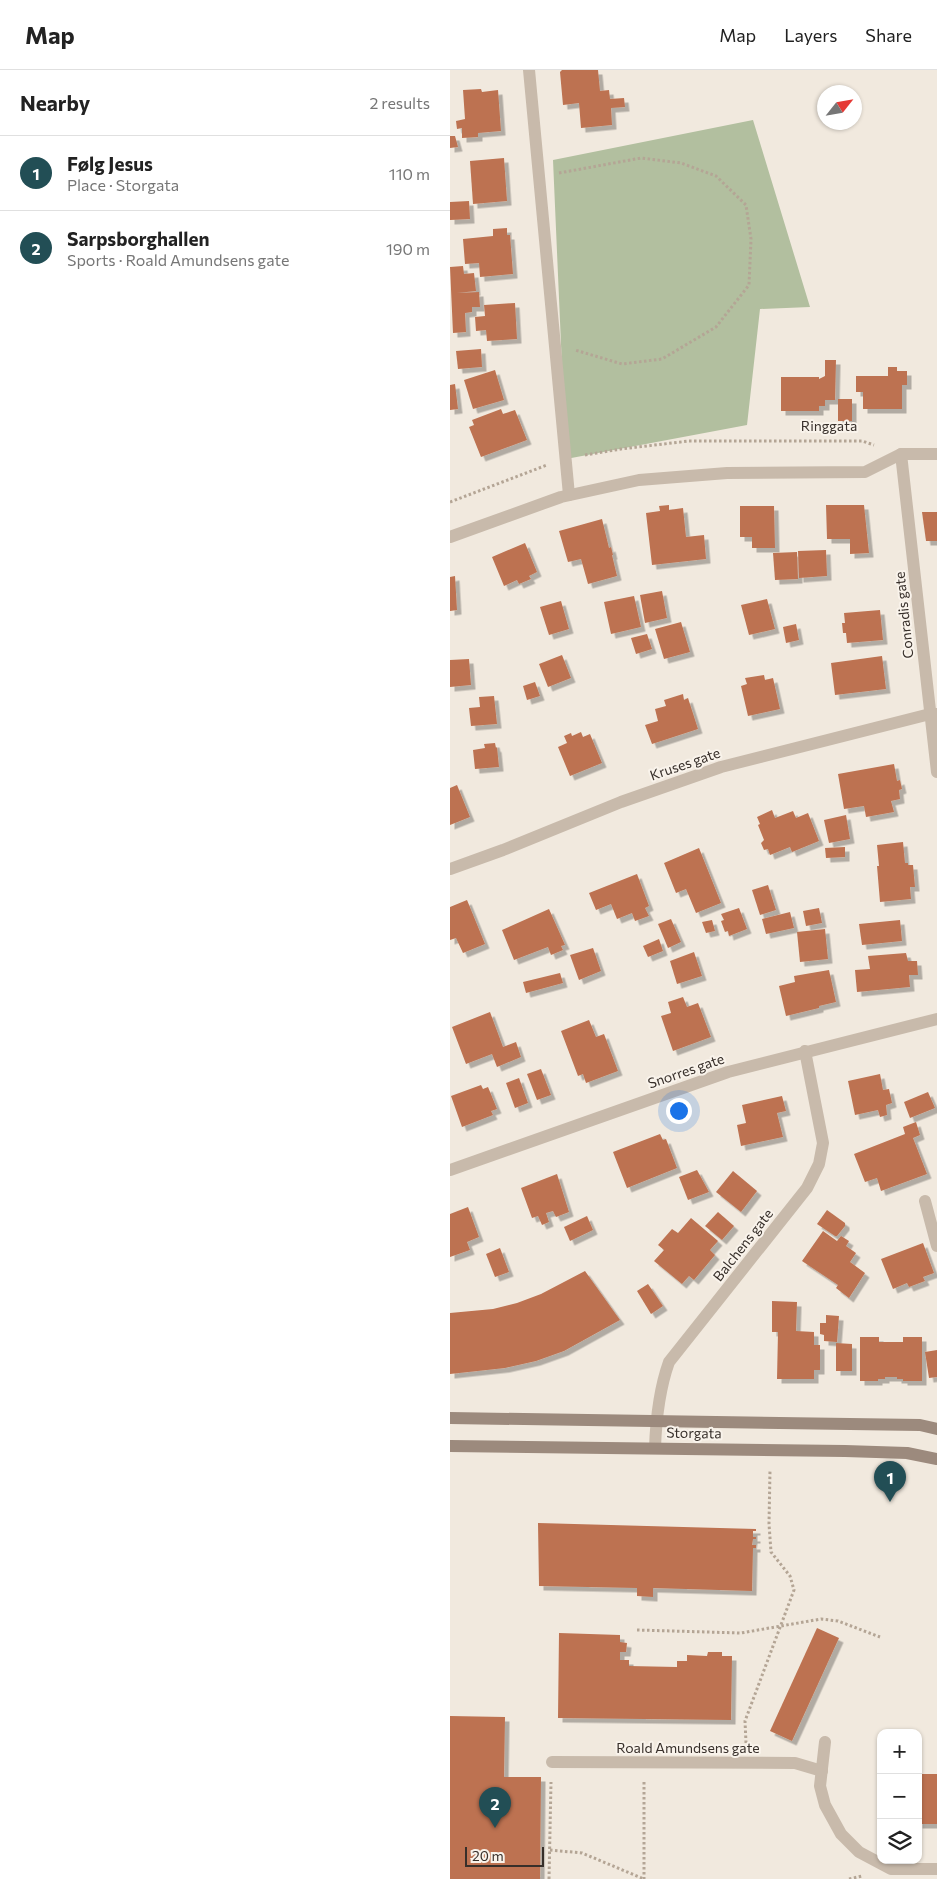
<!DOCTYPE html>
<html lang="en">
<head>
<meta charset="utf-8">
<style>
  :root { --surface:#fff; --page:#f6f6f6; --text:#222; --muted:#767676; --line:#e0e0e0; --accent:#224e55 }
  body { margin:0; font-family:Commissioner,sans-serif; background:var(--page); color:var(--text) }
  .controls { position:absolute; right:15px; bottom:15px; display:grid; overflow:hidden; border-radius:10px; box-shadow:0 1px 4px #0004 }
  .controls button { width:45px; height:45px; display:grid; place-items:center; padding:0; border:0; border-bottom:1px solid var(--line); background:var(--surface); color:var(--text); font:25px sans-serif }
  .compass { position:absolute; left:367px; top:15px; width:45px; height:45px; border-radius:50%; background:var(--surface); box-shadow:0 1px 4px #0004; rotate:59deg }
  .scale { position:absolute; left:15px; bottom:12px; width:79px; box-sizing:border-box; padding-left:5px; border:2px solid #372f2a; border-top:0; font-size:14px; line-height:18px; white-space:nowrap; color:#372f2a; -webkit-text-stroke:4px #f9f3eb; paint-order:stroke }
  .you { position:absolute; left:228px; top:1040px; width:18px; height:18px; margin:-12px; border:4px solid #fff; border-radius:50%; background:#1a73e8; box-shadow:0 0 0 8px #1a73e833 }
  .badge { display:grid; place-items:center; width:32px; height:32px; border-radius:50%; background:var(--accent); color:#fff; font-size:16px; font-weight:700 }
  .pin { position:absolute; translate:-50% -41px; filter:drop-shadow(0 1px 2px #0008) }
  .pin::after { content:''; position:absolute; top:26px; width:18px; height:15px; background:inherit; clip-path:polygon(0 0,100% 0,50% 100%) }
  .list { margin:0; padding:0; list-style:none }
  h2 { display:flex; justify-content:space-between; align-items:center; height:65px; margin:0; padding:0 20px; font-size:21px }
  h2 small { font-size:16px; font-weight:400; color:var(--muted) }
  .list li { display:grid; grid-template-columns:32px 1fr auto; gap:15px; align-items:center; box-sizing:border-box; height:75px; padding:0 20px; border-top:1px solid var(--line) }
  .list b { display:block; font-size:19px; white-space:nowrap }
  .list p { margin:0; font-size:16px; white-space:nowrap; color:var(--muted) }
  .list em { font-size:16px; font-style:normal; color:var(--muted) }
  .icon { flex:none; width:28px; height:28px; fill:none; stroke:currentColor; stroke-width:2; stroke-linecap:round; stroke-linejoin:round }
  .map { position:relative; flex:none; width:487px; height:1809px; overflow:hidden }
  header { display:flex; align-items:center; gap:30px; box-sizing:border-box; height:70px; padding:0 25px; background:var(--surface); border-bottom:1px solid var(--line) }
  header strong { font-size:24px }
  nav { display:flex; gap:28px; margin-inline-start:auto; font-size:18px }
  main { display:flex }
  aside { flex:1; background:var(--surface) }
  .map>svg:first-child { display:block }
  .green { fill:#b2bf9f }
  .building { fill:#bd7251; filter:url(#shadow) }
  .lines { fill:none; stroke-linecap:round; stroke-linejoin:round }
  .path { stroke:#b4a595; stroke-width:3; stroke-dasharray:2.5 2.5; stroke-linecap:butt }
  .street { stroke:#c8baab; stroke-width:12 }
  .secondary { stroke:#9c8a7d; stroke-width:12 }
  .labels { text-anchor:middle; stroke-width:4; stroke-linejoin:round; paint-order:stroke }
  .street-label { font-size:14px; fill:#372f2a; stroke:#f9f3eb }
</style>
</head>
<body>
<header>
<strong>Map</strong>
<nav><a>Map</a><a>Layers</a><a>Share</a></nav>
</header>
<main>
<aside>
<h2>Nearby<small>2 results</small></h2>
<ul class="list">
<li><span class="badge">1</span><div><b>Følg Jesus</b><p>Place · Storgata</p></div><em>110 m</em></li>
<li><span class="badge">2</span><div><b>Sarpsborghallen</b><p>Sports · Roald Amundsens gate</p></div><em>190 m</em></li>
</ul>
</aside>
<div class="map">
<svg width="487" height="1809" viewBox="0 0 487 1809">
  <defs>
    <filter id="shadow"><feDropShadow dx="4.5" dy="4.5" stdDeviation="0" flood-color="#0004"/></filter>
  </defs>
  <rect width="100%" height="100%" fill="#f1e9de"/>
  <path class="green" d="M303,50L360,237L310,239L297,355L116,389L103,90Z"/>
  <g class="building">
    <path d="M112,0H148L150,21L159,20L160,29L174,28L175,37L161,38L162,55L131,58L129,33L113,35L110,2Z"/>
    <path d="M31,19L32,22L48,20L51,61L28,63V67L12,68V58L7,59L6,51L15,49L13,20Z"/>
    <path d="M0,66H5L8,77L0,78Z"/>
    <path d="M54,88L57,131L23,134L20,91Z"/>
    <path d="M19,131L20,149L0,150V132Z"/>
    <path d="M57,158V165H60L63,204L30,207L29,193L15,194L13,169L43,166V159Z"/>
    <path d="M13,196L14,204L24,203L26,221L7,223L29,222L30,237H22V242L15,243L16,262L3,263L0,197Z"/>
    <path d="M65,233L67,269L37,271L36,260L26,261L25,247L35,246L34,235Z"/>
    <path d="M31,279L32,297L8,299L6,281Z"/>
    <path d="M375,290H386L385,330H375V336H369V341H331V307H369V309L375,306Z"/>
    <path d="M438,297H447V301H457V315H452V339H413V322H406V306H438Z"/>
    <path d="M45,300L54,330L23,339L14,310Z"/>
    <path d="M5,314L8,339L0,340V315Z"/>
    <rect x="388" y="329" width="14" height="22"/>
    <path d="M51,339L53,344L65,340L77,370L31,387L19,357L24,355L22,350Z"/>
    <path d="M219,435V440L233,438L236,467L254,465L256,489L202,495L196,443L210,441L209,436Z"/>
    <path d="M376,435H414L419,483L400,484V469H377Z"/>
    <path d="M290,436H324L325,478H302V467H290Z"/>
    <path d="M472,442H487V471H476Z"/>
    <path d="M152,449L159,478L161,477L163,485H162L167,506L138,514L131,489L118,492L109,461Z"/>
    <path d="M75,473L87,502L79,506L81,509L69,514L67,510L54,516L42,487Z"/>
    <path d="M376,480L377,506L349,508L348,481Z"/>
    <path d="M347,482L348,509L325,510L323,483Z"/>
    <path d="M5,506L7,540L0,541V507Z"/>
    <path d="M212,521L217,548L195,553L190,525Z"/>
    <path d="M184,526L191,557L161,564L154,532Z"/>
    <path d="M317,529L325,559L299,565L291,535Z"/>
    <path d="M111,531L119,559L99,565L90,537Z"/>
    <path d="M430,540L433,570L397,573L396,563H393L392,553H395L394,543Z"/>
    <path d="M231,552L240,582L214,589L205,559Z"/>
    <path d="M346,554L349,570L336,573L333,557Z"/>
    <path d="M197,564L202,579L186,584L181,568Z"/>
    <path d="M112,585L121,608L98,617L89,594Z"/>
    <path d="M432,586L436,619L385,625L381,593Z"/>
    <path d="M19,589L21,615L0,617V590Z"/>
    <path d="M314,605L315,610L323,608L330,639L298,646L291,616L297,614L295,608Z"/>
    <path d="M85,612L90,626L77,630L73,616Z"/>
    <path d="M233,624L234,630L238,628L248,659L202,674L195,655L208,651L205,639L216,636L214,630Z"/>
    <path d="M44,626L47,654L21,656L19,638L30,637L29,627Z"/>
    <path d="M131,662L133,667L140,664L152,693L120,706L108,677L117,673L114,666L121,663L122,666Z"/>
    <path d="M45,673L46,678L47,677L49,697L25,699L23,680L35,678L34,674Z"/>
    <path d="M444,694L447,711L450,710L452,719L449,720L450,729L441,731L444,742L416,747L414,736L394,739L388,704Z"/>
    <path d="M7,715L20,747L0,755V718Z"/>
    <path d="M322,740L325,748L343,741L346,748L358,743L369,771L342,782L340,777L320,785L318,779L314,780L311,773L314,770L308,755L310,754L307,747Z"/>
    <path d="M396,745L400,769L379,773L374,750Z"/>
    <path d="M453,772L455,793H458V795H463L465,817H460L461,829L430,832L427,796H429L427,775Z"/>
    <path d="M395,777V787L376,788L375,778Z"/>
    <path d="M249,778L271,833L246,843L236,819L226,823L214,793Z"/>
    <path d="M187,804L199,836L195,838L199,846L185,851L182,843L167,849L161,834L146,840L139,823Z"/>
    <path d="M318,815L326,840L310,845L302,820Z"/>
    <path d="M17,830L35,874L13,883L6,868L0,870V837Z"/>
    <path d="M289,838L297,859L279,866L278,861L275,862L271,851L274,850L271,844Z"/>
    <path d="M369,838L372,853L356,856L353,841Z"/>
    <path d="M99,839L115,875L111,876L113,880L101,885L98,877L64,890L52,860Z"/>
    <path d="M340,842L344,858L316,864L312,849Z"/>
    <path d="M221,849L231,872L218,878L208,854Z"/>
    <path d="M262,850L265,861L256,863L252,852Z"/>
    <path d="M450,850L452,871L412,875L409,854Z"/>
    <path d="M375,859L378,889L350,892L347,862Z"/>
    <path d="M209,869L213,881L198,887L193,876Z"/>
    <path d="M143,878L151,901L129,910L120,885Z"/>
    <path d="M244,882L252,906L227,914L220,891Z"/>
    <path d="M456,883L458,891H467L468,905H459L460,917L407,922L405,900L420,899L418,886Z"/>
    <path d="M379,900L386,932L369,936V938L336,946L329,916L345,912L344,906Z"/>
    <path d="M110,903L113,913L76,923L73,912Z"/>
    <path d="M233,927L237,937L248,933L261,967L223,981L211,946L221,943L218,932Z"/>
    <path d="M40,942L53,977L66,972L71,987L47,997L42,984L16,994L2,957Z"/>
    <path d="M139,950L146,967L154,964L168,1001L136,1013L133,1004L128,1006L111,961Z"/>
    <path d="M91,999L101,1025L87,1030L77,1004Z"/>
    <path d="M430,1004L433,1020L439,1019L442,1033L436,1035L437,1045L430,1047L428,1040L405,1045L398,1011Z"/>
    <path d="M69,1008L78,1033L65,1038L56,1013Z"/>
    <path d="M31,1015L33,1019L38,1017L47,1039L41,1041L43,1045L12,1057L1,1026Z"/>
    <path d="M478,1022L485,1038L460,1048L454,1032Z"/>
    <path d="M332,1026L336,1041L327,1043L333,1067L291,1076L287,1055L296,1053L292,1035Z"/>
    <path d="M466,1052L470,1065L463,1068L477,1104L431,1121L427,1108L415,1112L404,1084L455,1064L453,1057Z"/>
    <path d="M210,1064L213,1070L216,1069L227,1098L177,1118L163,1082Z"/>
    <path d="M247,1100L259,1122L238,1130L229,1107Z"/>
    <path d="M283,1101L307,1121L291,1142L266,1122Z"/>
    <path d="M107,1104L119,1142L106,1147L103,1141L96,1143L99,1152L92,1155L88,1146L82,1148L71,1118Z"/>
    <path d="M18,1137L29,1167L17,1172L20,1180L0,1187V1144Z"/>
    <path d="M377,1140L395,1153V1156L387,1166H385L367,1154Z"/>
    <path d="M268,1142L284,1156L272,1170L255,1156Z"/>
    <path d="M137,1146L143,1160L120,1171L114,1157Z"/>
    <path d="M241,1148L268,1171L260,1180L265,1185L244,1210L239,1206L232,1214L204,1191L214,1180L208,1175L222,1159L228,1163Z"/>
    <path d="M373,1161L387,1171L391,1166L399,1171L396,1176L406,1183L400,1192L415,1203L399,1228L386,1218L388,1215L352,1191Z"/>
    <path d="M473,1173L484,1203L473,1207L475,1211L459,1217L457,1213L443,1219L431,1189Z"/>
    <path d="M50,1178L59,1202L45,1207L36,1184Z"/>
    <path d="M135,1201L170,1250L114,1281L86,1291L55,1298L0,1304V1243L43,1239L67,1233L91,1224Z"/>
    <path d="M198,1214L213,1236L201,1244L187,1221Z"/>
    <path d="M322,1231L347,1232L346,1261L364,1262V1275H370V1300H364V1309H327L328,1262H322Z"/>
    <path d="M376,1245L389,1246L387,1272L374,1271V1265L370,1264V1253H376Z"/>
    <path d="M410,1267H429V1272H453V1267H472V1311H453V1309H447V1307H435V1309H428V1311H410Z"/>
    <path d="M386,1273L402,1274V1301H386Z"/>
    <path d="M487,1280V1307L479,1308L475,1282Z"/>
    <path d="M88,1453L306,1459V1461H303V1467H306V1469H303L302,1475H306V1478H303L302,1521L203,1518V1527L187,1526V1518L89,1516Z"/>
    <path d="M367,1558L389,1568L342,1671L320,1661Z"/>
    <path d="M109,1563L170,1565V1572L177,1573L176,1582H170V1590H179V1596L227,1597V1591H237V1585L257,1586L258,1582H272V1586H282L281,1650L108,1648Z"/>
    <path d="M0,1646L55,1647L54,1707H91L90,1809H0Z"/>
    <rect x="468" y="1704" width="19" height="50"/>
  </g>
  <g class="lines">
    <g class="path">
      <path d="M109,103L191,88L231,93L266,106L296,135L301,169L299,215L266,257L212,289L172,294L125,280"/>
      <path d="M135,385L171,379L239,371H412L424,375"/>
      <path d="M0,432L97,395"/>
      <path d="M187,1560L291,1563L371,1549L388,1551L430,1567"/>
      <path d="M296,1673L295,1651L344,1520L340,1506L321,1482L319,1454L320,1400"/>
      <path d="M194,1712V1809"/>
      <path d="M100,1780L132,1783L194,1809"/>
      <path d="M99,1809L101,1712"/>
      <path d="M399,1809L412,1806"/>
    </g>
    <g class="street">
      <path d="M79,0L119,425"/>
      <path d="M451,384L487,702"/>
      <path d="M0,467L111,427L189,410L277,403L415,402L451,384H487"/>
      <path d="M0,799L53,780L171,732L271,697L480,644H487"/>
      <path d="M0,1100L278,1002L487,949"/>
      <path d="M475,1131L487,1176"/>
      <path d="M205,1378C206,1349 209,1320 219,1292L357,1118L369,1094L373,1073L355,981"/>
      <path d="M375,1672L370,1716L375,1735L391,1764L409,1782L441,1799H487"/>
      <path d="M102,1692L345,1693L372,1701"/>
    </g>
    <g class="secondary">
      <path d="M0,1348L470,1355L487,1359"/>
      <path d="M0,1376L395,1381L457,1383L487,1389"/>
    </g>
  </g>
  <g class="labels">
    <g class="street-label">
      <text x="379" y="361">Ringgata</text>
      <text transform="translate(454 545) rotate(-96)" y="5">Conradis gate</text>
      <text transform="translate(235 694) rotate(-19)" y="5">Kruses gate</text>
      <text transform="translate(236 1001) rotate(-19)" y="5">Snorres gate</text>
      <text transform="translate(293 1175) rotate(-52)" y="5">Balchens gate</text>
      <text transform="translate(244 1363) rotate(1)" y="5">Storgata</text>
      <text x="238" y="1683">Roald Amundsens gate</text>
    </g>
  </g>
</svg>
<div class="controls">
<button>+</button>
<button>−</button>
<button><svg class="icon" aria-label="layers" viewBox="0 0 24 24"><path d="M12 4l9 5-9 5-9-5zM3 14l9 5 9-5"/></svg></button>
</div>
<svg class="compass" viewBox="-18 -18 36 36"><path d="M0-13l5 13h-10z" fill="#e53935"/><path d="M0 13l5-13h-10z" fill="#767676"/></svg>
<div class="scale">20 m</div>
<div class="you"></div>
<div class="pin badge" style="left:440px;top:1432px">1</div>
<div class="pin badge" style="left:45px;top:1758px">2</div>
</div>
</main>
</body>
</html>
